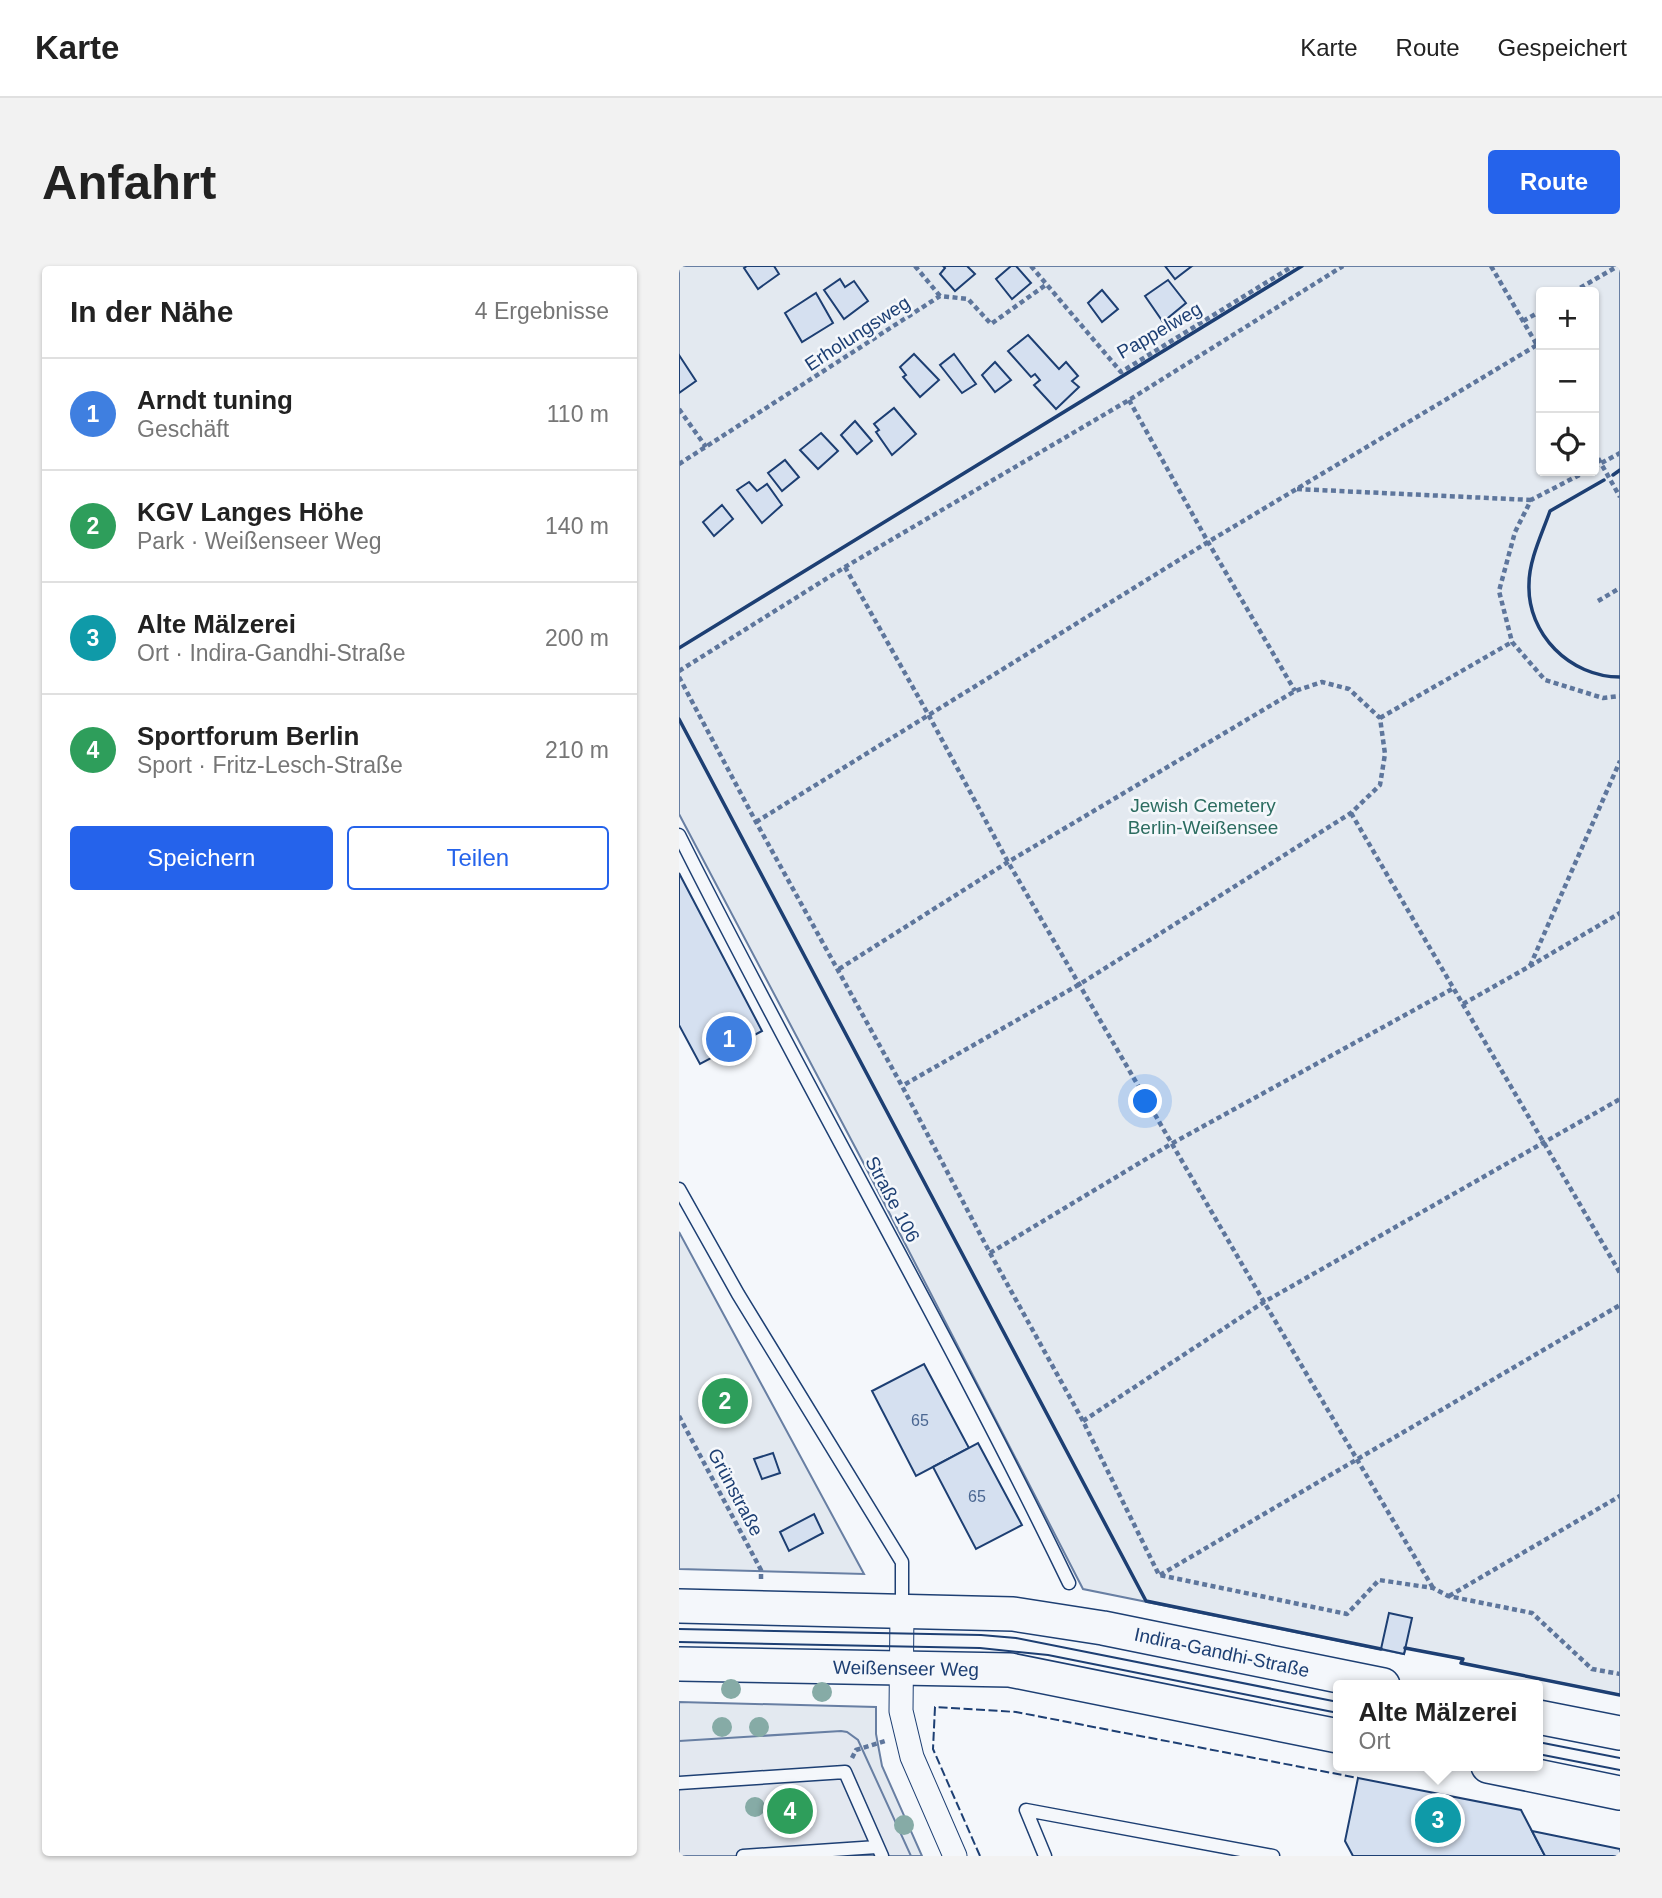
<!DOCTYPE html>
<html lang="de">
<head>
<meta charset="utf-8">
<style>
  :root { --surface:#fff; --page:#f2f2f2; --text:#222; --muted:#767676; --line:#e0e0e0; --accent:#2563eb }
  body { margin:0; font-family:Arial,sans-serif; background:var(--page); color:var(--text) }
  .controls { position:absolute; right:21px; top:21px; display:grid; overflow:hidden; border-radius:7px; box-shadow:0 2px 5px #0004 }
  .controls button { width:63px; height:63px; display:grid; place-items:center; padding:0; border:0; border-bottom:2px solid var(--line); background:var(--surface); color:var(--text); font:35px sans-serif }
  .you { position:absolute; left:467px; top:836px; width:24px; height:24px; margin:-18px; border:5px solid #fff; border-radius:50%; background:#1a73e8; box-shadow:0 0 0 10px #1a73e833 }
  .badge { display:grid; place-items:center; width:46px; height:46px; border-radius:50%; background:var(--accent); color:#fff; font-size:23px; font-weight:700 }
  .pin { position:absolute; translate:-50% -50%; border:4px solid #fff; box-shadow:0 2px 7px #0006 }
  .popup { position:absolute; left:654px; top:1414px; width:210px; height:91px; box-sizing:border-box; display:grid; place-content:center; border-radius:7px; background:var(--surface); filter:drop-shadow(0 2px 5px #0005); font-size:23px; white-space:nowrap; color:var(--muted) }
  .popup b { font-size:26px; color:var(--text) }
  .popup::after { content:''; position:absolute; left:50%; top:100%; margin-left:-14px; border:14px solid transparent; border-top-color:var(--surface) }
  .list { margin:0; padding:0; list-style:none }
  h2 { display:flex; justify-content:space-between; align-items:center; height:91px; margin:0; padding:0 28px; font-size:30px }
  h2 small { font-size:23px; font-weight:400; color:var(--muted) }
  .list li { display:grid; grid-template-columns:46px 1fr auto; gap:21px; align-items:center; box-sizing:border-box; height:112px; padding:0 28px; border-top:2px solid var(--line) }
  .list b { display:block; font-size:26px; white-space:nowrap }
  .list p { margin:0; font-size:23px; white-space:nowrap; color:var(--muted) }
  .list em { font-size:23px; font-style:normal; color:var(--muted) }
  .actions { display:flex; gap:14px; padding:21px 28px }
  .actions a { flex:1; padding:16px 0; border:2px solid var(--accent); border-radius:7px; text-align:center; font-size:24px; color:var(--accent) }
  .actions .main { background:var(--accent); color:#fff }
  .icon { flex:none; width:38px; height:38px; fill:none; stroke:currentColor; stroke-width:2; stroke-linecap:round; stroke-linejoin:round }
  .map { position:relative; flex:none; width:941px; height:1590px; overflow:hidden; border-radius:7px }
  header { display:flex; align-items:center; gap:42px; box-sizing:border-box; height:98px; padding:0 35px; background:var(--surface); border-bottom:2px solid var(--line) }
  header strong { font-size:33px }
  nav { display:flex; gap:38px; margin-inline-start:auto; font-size:24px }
  .intro { display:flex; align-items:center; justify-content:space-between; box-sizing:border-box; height:168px; padding:0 42px }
  h1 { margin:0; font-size:49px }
  .button { padding:18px 32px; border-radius:7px; background:var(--accent); color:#fff; font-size:24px; font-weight:700 }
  main { display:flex; gap:42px; padding:0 42px }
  aside { flex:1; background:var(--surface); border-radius:7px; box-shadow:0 2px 5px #0004 }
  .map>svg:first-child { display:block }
  .green { fill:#e3e9f0; stroke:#687fa3; stroke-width:2; fill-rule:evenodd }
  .parking { fill:#e3e8f0; stroke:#687fa3; stroke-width:2 }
  .building { fill:#d5e0f0; stroke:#1d3f73; stroke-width:2 }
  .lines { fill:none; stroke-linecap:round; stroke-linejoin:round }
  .service-casing { stroke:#1d3f73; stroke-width:15 }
  .minor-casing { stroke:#1d3f73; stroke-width:25 }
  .secondary-casing { stroke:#1d3f73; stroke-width:36 }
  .path { stroke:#5e769c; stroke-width:4.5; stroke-dasharray:5 3.5; stroke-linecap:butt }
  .service { stroke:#f4f7fb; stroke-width:12 }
  .minor { stroke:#f4f7fb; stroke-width:23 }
  .secondary { stroke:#f4f7fb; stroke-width:33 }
  .tram { stroke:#1d3f73; stroke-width:2 }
  .fence { stroke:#1d3f73; stroke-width:2; stroke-dasharray:9 3.5; stroke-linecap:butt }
  .wall { stroke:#1d3f73; stroke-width:3.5 }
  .tree { fill:#86aba6 }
  .labels { text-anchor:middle; stroke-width:5; stroke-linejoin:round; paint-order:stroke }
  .number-label { font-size:16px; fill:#4b6792 }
  .street-label { font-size:19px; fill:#1d3f73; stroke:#f4f7fb }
  .park-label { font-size:19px; fill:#2c6c60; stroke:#f4f7fb }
</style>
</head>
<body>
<header>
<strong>Karte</strong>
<nav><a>Karte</a><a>Route</a><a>Gespeichert</a></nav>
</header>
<div class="intro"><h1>Anfahrt</h1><a class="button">Route</a></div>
<main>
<aside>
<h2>In der Nähe<small>4 Ergebnisse</small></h2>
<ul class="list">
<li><span class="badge" style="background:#3f7fe0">1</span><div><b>Arndt tuning</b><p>Geschäft</p></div><em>110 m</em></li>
<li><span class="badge" style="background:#2e9e5b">2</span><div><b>KGV Langes Höhe</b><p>Park · Weißenseer Weg</p></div><em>140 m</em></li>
<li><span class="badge" style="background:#0f9aa8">3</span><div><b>Alte Mälzerei</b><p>Ort · Indira-Gandhi-Straße</p></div><em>200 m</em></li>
<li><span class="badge" style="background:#2e9e5b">4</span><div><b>Sportforum Berlin</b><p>Sport · Fritz-Lesch-Straße</p></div><em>210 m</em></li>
</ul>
<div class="actions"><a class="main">Speichern</a><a>Teilen</a></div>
</aside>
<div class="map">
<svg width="941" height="1590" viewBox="0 0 941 1590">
  <rect width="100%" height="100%" fill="#f4f7fb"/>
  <g class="green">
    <path d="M0,0H941V1429L782,1397L783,1393L727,1382L725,1388L404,1323L185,898L0,548ZM862,26H915V205H862Z"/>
    <path d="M0,966L185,1308L0,1303Z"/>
    <path d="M0,1436L197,1441V1468L203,1500L243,1590H0Z"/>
  </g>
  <path class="parking" d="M162,1465L168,1466L179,1474L232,1590H0V1475Z"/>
  <g class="building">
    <path d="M68,0H95L100,8L79,23L65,2Z"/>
    <path d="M264,0H288L296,8L276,25L261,8L266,2Z"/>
    <path d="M332,0H337L352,17L333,33L317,13Z"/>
    <path d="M486,0H513L496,13Z"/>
    <path d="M161,13L166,21L175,15L189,35L165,53L145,24Z"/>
    <path d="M489,14L507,37L484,56L466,30Z"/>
    <path d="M423,24L439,43L423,56L409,37Z"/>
    <path d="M137,27L154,57L123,76L106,47Z"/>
    <path d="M349,69L380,103L387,96L399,110L393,115L400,121L377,143L355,119L361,114L356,108L352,111L329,85Z"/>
    <path d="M235,88L260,114L241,131L224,111L227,109L221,101Z"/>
    <path d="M275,88L297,118L283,127L261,99Z"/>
    <path d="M0,89L17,115L0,127Z"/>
    <path d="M316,96L332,114L316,126L303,109Z"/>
    <path d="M215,142L237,168L213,189L197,166L200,164L195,158Z"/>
    <path d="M176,155L193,175L178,188L162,169Z"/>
    <path d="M142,167L159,185L139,203L121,184Z"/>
    <path d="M106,194L120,211L103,225L89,207Z"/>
    <path d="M70,216L78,225L88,218L103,239L83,257L58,224Z"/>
    <path d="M43,239L54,253L35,270L24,256Z"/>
    <path d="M0,607L83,765L21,798L0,759Z"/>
    <path d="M245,1098L290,1182L237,1210L193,1125Z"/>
    <path d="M299,1177L343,1259L297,1283L254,1201Z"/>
    <path d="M94,1187L101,1207L83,1213L75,1193Z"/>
    <path d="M135,1248L144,1267L110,1285L101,1266Z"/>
    <path d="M710,1347L733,1352L725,1388L702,1383Z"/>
    <path d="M679,1512L842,1544L866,1590H674L666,1575Z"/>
    <path d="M853,1565L941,1583V1590H866Z"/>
  </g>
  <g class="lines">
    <defs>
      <g id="service">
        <path d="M0,569C126,821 268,1064 390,1317"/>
        <path d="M0,923L59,1028L223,1296V1344"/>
        <path d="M0,1517L166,1506L203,1590"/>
        <path d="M64,1590L198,1581"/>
        <path d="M366,1590L347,1544L594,1590"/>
      </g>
      <path id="minor" d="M223,1345L222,1445L233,1491L276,1590"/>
      <g id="secondary">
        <path d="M0,1340L334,1348L424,1362L704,1419"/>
        <path d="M0,1398L331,1404L659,1470"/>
        <path d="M859,1451L941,1467"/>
        <path d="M809,1500L941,1527"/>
      </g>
    </defs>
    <use href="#service" class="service-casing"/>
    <use href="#minor" class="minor-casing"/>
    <use href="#secondary" class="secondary-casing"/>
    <g class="path">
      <path d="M236,0L261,30"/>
      <path d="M352,0L442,106L614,0"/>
      <path d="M812,0L862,86"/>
      <path d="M894,26L939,0"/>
      <path d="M844,55L862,45"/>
      <path d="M450,134L529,276L616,425"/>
      <path d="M0,143L27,181"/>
      <path d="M915,185L941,231"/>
      <path d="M0,198L261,30L289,33L312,58L368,18"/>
      <path d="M915,201L941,187"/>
      <path d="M908,205L852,234L836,266L820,325L833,376L866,414L924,432L941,430"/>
      <path d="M618,223L852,234"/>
      <path d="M166,301L249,448L329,596L585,1036L754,1322"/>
      <path d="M919,335L941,322"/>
      <path d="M0,405L166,301L450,134L664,0"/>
      <path d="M0,411L77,556L223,820L311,987L404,1155L480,1309L668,1348L700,1314L754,1322L769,1330L853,1347L913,1403L941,1408"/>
      <path d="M701,452L833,376"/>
      <path d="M672,547L941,1007"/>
      <path d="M77,556L529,276L858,79"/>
      <path d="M851,700L941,495"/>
      <path d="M160,703L329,596L616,425L643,416L670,423L701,452L706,488L701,519L672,547L401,718L223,820"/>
      <path d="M784,738L851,700L941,647"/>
      <path d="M311,987L492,878L775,722"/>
      <path d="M0,1150L82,1304V1314"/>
      <path d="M404,1155L585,1036L941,833"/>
      <path d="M481,1309L941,1039"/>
      <path d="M770,1330L941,1230"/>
      <path d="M173,1492L177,1484L206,1475"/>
    </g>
    <use href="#service" class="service"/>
    <use href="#minor" class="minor"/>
    <use href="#secondary" class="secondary"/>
    <g class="tram">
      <path d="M0,1363L302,1369L337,1372L659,1436"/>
      <path d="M0,1376L301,1382L369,1389L659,1447"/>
      <path d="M859,1476L941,1492"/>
      <path d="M859,1488L941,1504"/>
    </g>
    <path class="fence" d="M301,1590L254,1483L256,1441L337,1446L679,1512"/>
    <g class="wall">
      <path d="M934,209L941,204"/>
      <path d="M925,214L871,245C863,268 850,294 850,318C848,368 891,411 941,411"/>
      <path d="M0,382L623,0"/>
      <path d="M0,453L467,1335L702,1383"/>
      <path d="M726,1382L784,1393L782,1397L941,1429"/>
    </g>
  </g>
  <g class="tree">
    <circle cx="52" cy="1423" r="10"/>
    <circle cx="143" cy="1426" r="10"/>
    <circle cx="43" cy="1461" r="10"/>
    <circle cx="80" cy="1461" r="10"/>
    <circle cx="120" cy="1538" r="10"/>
    <circle cx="76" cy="1541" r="10"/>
    <circle cx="225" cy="1559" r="10"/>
  </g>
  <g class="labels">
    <g class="number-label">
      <text x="241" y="1160">65</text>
      <text x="298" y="1236">65</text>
    </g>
    <g class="street-label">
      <text transform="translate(480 64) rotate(-30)" y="7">Pappelweg</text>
      <text transform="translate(178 67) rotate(-33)" y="7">Erholungsweg</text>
      <text transform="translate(214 933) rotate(62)" y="7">Straße 106</text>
      <text transform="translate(57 1226) rotate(62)" y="7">Grünstraße</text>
      <text transform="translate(543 1386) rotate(12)" y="7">Indira-Gandhi-Straße</text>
      <text transform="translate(227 1402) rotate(1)" y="7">Weißenseer Weg</text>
    </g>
    <g class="park-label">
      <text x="524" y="546">Jewish Cemetery<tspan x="524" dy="22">Berlin-Weißensee</tspan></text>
    </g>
  </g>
</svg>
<div class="controls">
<button>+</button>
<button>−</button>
<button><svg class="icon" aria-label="locate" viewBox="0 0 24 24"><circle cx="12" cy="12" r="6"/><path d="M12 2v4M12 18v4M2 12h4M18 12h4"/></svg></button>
</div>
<div class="you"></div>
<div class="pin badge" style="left:50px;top:773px;background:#3f7fe0">1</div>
<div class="pin badge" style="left:46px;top:1135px;background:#2e9e5b">2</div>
<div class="pin badge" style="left:759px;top:1554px;background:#0f9aa8">3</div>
<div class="popup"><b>Alte Mälzerei</b>Ort</div>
<div class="pin badge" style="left:111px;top:1545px;background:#2e9e5b">4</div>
</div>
</main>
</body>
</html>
